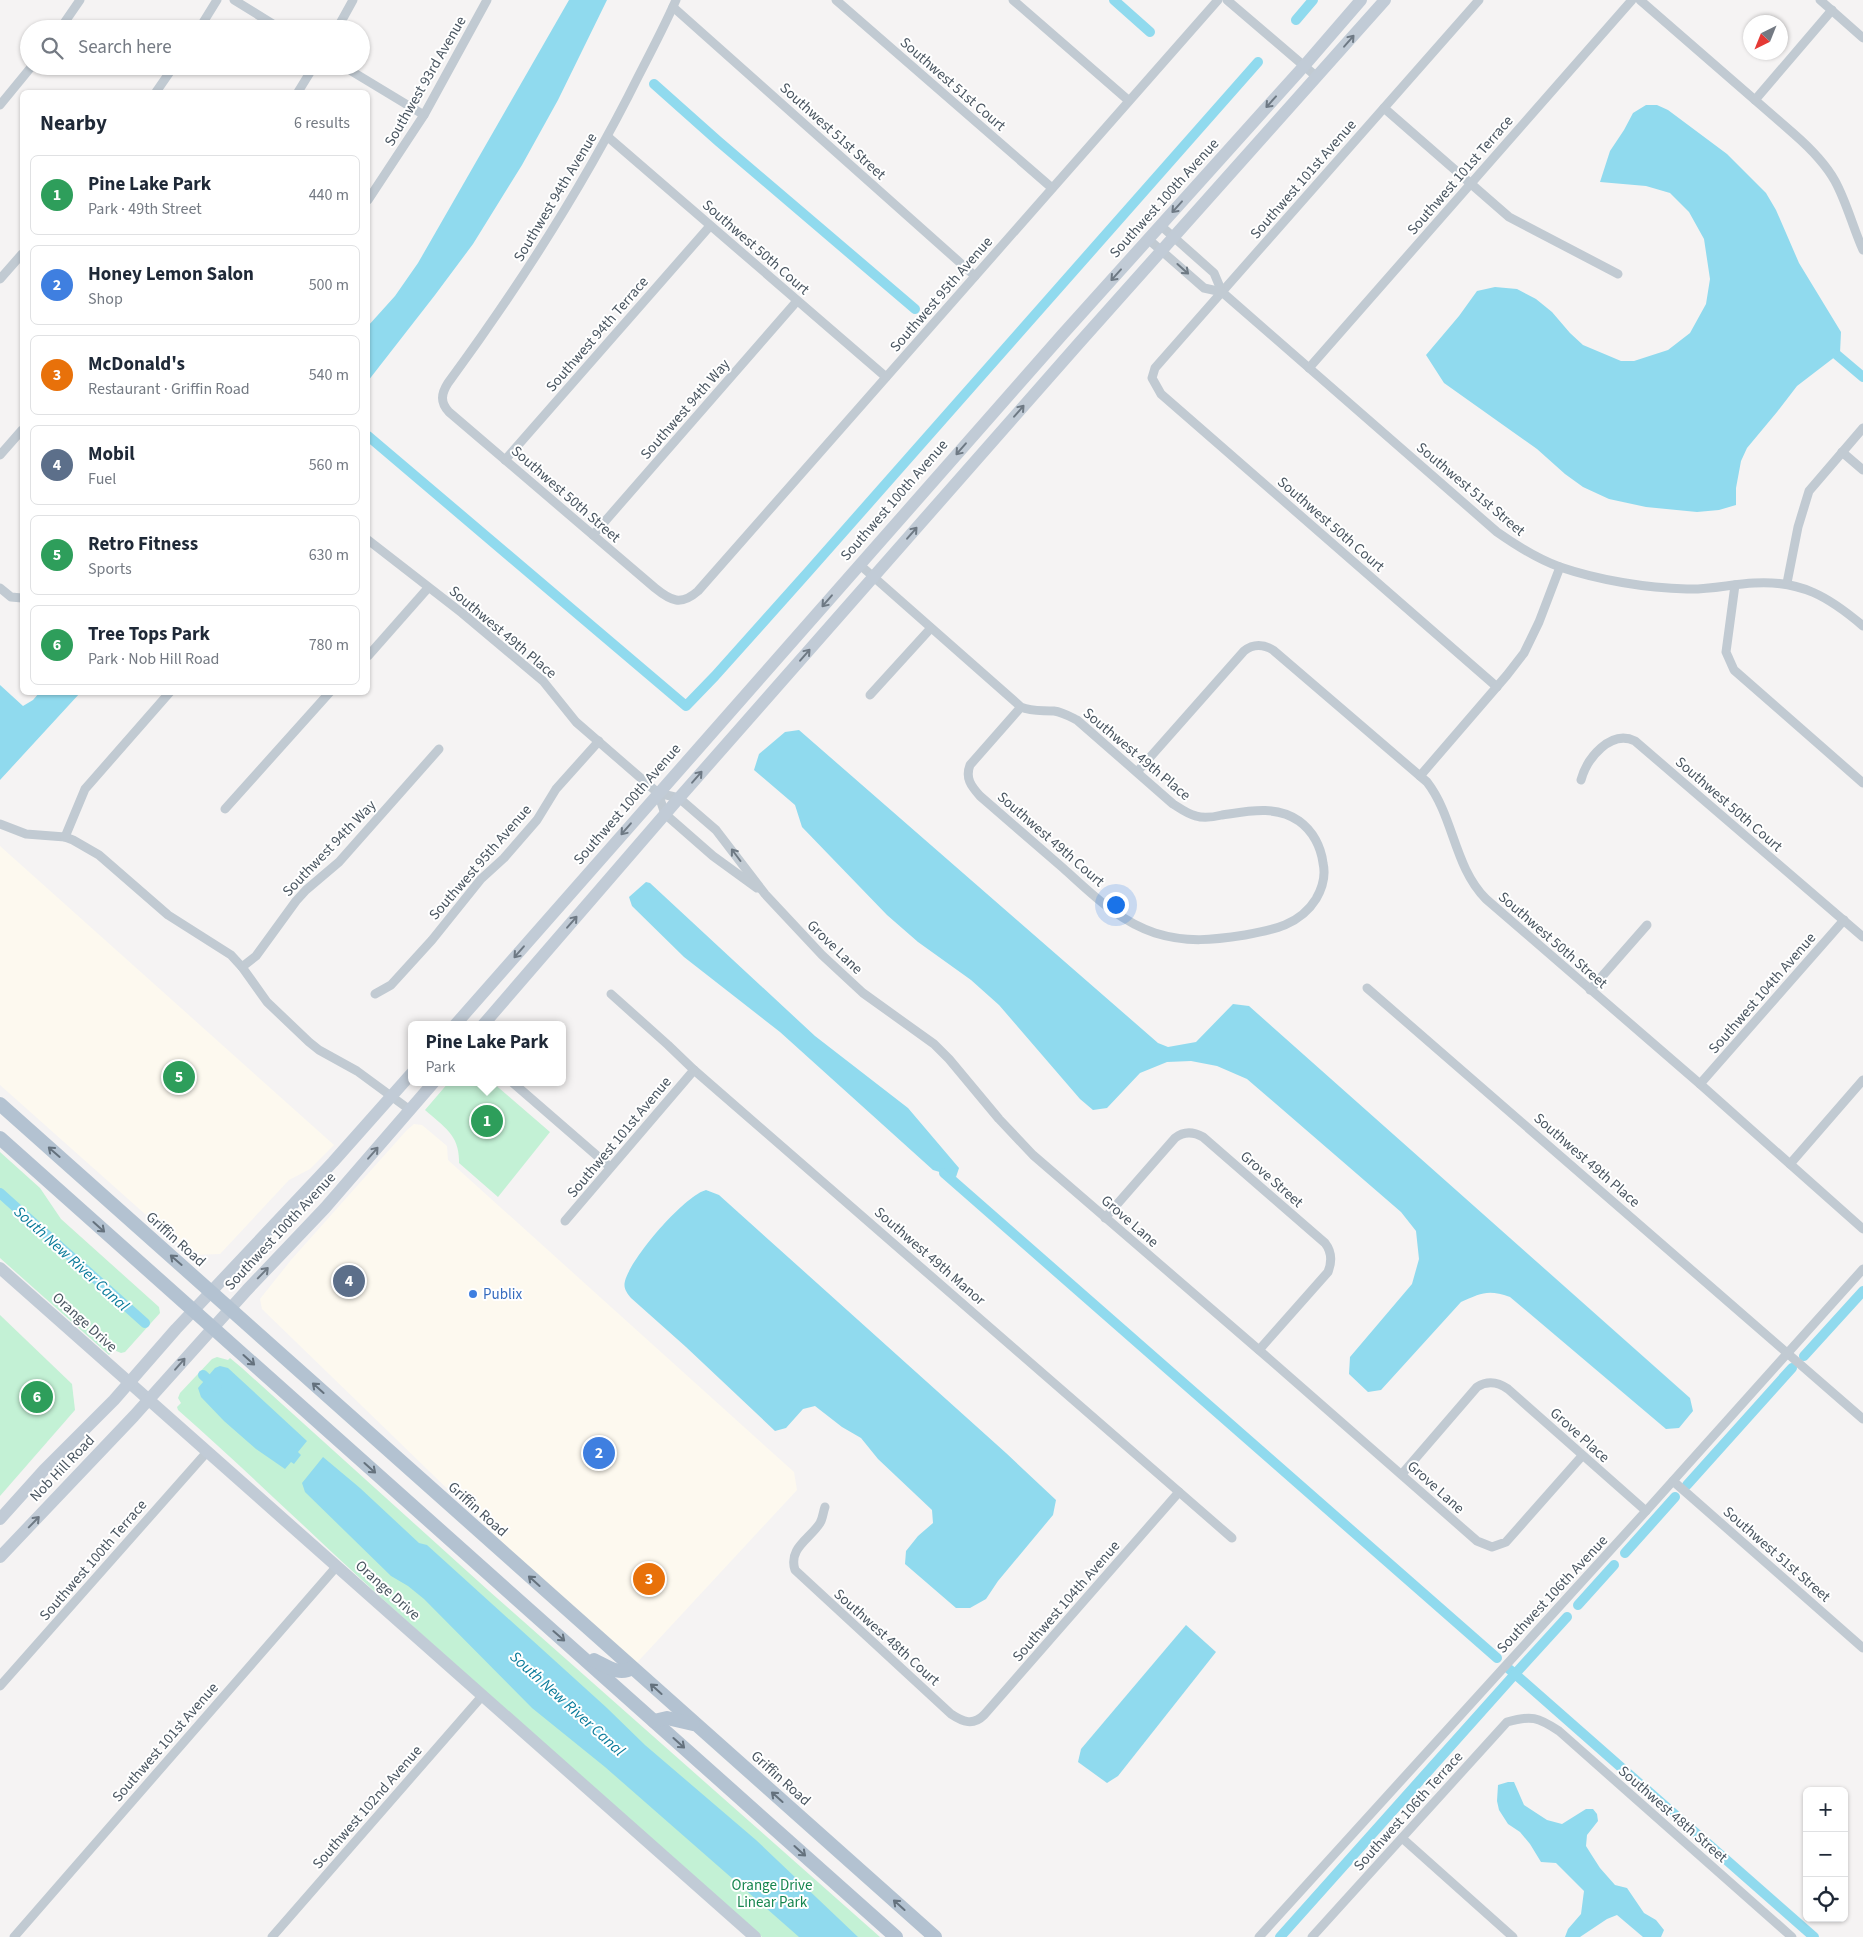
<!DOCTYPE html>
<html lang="en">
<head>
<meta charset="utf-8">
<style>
  :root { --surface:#fff; --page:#f6f6f7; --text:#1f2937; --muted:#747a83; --line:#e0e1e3; --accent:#1a73e8 }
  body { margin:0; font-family:"Source Sans 3",sans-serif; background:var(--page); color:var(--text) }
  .controls { position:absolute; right:15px; bottom:15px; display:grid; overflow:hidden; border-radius:8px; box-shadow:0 1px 4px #0004 }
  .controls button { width:45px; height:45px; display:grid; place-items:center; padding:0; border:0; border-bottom:1px solid var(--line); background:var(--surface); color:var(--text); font:25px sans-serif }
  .compass { position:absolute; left:1743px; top:15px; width:45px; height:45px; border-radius:50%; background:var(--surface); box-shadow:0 1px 4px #0004; rotate:223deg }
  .you { position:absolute; left:1115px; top:904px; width:18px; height:18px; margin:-12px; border:4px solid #fff; border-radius:50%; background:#1a73e8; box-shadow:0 0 0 8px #1a73e833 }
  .badge { display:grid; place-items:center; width:32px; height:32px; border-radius:50%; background:var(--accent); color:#fff; font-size:16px; font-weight:700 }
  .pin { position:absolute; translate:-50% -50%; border:2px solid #fff; box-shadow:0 1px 5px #0006 }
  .popup { position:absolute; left:408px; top:1021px; width:158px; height:65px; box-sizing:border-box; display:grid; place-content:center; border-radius:8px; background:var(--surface); filter:drop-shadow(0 1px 4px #0005); font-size:16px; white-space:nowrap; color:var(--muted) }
  .popup b { font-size:19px; color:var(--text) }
  .popup::after { content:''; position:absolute; left:50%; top:100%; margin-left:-10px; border:10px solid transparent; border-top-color:var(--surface) }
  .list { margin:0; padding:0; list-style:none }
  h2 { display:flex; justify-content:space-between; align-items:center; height:65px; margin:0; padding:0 20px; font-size:21px }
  h2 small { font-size:16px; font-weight:400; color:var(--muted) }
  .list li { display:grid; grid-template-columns:32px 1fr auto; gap:15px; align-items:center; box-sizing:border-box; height:80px; margin:0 10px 10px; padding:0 10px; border:1px solid var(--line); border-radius:8px }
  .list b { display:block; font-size:19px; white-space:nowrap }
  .list p { margin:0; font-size:16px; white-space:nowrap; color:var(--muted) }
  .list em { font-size:16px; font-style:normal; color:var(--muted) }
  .icon { flex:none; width:28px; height:28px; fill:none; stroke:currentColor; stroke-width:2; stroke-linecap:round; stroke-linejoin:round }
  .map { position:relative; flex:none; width:1863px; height:1937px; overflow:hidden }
  .search { position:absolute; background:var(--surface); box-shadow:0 1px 4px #0004; left:20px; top:20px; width:350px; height:55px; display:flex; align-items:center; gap:12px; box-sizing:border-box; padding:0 18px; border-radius:28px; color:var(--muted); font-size:19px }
  .panel { position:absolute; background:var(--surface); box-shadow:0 1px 4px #0004; left:20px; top:90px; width:350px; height:605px; border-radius:8px }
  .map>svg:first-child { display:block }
  .commercial { fill:#fdf9ef }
  .green { fill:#c3f1d5 }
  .water { fill:#90daee }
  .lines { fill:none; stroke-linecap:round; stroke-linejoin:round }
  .canal { stroke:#90daee; stroke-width:10 }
  .street { stroke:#c1cad2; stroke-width:9 }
  .secondary { stroke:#c1cbd6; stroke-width:12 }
  .primary { stroke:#b3c2d1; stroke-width:14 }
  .oneway { stroke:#6e7984 }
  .oneway2 { stroke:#6e7983 }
  .oneway3 { stroke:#64717d }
  .shop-dot { fill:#3f7fe0; stroke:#fff; stroke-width:2 }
  .labels { text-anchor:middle; stroke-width:4; stroke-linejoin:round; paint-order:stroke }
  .street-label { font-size:15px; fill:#4a5661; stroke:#fff }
  .shop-label { font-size:15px; fill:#366cbe; stroke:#fff; text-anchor:start }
  .park-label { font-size:15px; fill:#17864f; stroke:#fff }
  .water-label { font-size:16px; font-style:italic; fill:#0c7c9b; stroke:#fff }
</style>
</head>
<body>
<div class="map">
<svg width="1863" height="1937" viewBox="0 0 1863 1937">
  <rect width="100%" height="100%" fill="#f5f3f3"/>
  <g class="commercial">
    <path d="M0,846L334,1145L310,1169L289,1180L220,1254L191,1255L0,1085Z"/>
    <path d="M414,1124L422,1125L447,1146L448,1160L794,1472L797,1490L632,1668L262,1309L260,1299L291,1260L406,1131Z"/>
  </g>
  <g class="green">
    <path d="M449,1082H492L550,1132L498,1197L459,1163C460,1135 444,1127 425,1110Z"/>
    <path d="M0,1152L40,1188L61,1219L159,1307L160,1313L125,1352L121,1353L114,1350L109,1355L0,1258Z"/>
    <path d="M0,1315L72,1384L75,1410L0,1496Z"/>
    <path d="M217,1357L228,1360L230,1358L242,1368L489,1591L880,1937H762C644,1831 525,1728 408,1622C330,1552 256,1479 178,1410L177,1407L181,1403L178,1398L180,1393L212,1359Z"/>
  </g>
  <g class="water">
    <path d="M569,0H607L558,100L522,165L473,244L435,295L368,381V326L395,296L418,263Z"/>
    <path d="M1646,105H1657L1668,110L1727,154L1766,193L1776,210L1799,263L1841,332L1840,353L1797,386L1777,412L1747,448L1741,461L1736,488V505L1719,510L1697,512L1646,507L1609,499L1583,487L1565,474L1537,449L1444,383L1426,355L1459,316L1477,291L1495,287L1517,289L1536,299L1552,312L1570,333L1583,345L1621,361H1634L1668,350L1690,333L1706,304L1710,279L1704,239L1689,212L1670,193L1646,186L1600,182L1610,151L1624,130L1633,113Z"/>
    <path d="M0,685L23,706L33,700L39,693H80L0,780Z"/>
    <path d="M799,730L1158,1043L1168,1047L1196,1042L1233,1004L1249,1006L1690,1398L1693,1411L1679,1428L1666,1429L1510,1297C1488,1289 1481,1293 1461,1302L1381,1390L1368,1392L1349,1374L1350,1357L1412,1284L1419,1259L1416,1231L1401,1212L1247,1079L1217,1066L1191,1061L1167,1062L1140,1073L1107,1108L1093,1110L1080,1099L999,1005L971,980L918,942L887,915L802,827L795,805L754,770L759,754L785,732Z"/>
    <path d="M646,882L650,883L815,1036L908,1108L959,1168L956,1177L933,1170L780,1032L684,957L632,906L629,897Z"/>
    <path d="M706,1190L719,1195L1006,1453L1056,1500L1053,1515L998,1581L986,1599L970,1608H956L905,1564L906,1551L918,1536L933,1523L932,1510L878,1459L861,1438L842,1427L815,1406L803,1409L786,1428L775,1431L686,1347L631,1298C627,1293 623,1288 625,1281C631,1258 684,1196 706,1190Z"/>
    <path d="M220,1366L228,1368L307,1441L298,1452L301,1455L294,1464L291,1462L285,1469L256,1449L224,1421L201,1397L198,1388L215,1368Z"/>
    <path d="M323,1457L360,1488L419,1543L427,1545L607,1708L645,1745L756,1840L858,1937H799L605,1767L532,1708L424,1599L408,1586L391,1576L305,1492L302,1483Z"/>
    <path d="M1186,1625L1216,1652L1118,1776L1107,1783L1078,1762L1081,1749Z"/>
    <path d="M1508,1782H1514L1524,1805L1547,1820L1562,1824L1586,1809H1593L1597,1814L1598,1821L1587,1835L1586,1846L1591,1854L1600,1868L1615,1885L1627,1888L1644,1913L1656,1920L1664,1930L1661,1937H1643L1617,1915L1607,1919L1580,1937H1565L1568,1929L1581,1914L1584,1891L1556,1863L1541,1862L1530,1844L1520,1832L1508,1824L1499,1810L1497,1801L1498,1785Z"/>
  </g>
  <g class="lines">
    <g class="canal">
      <path d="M1114,0L1150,32"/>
      <path d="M1296,20L1313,0"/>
      <path d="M654,84L718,141L915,309"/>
      <path d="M1837,355L1863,377"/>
      <path d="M368,436L686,706L715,676L808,572L1258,62"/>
      <path d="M944,1173L1497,1658"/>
      <path d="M0,1193L145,1323"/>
      <path d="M1804,1356L1863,1291"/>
      <path d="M203,1375L217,1388"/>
      <path d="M1687,1485L1792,1368"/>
      <path d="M1625,1553L1675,1497"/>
      <path d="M1578,1605L1614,1565"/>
      <path d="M1509,1669L1515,1674L1567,1617"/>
      <path d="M1280,1937L1515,1674L1814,1937"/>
    </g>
    <g class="street">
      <path d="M234,0L281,29"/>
      <path d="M676,0C665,25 652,50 639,75C585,184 520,285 448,383C441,394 440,402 449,412L655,588C671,601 681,606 698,591L1218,0"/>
      <path d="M836,0L1052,188"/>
      <path d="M1013,0L1128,100"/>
      <path d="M1227,0L1317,77"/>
      <path d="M1479,0L1162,360L1155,368L1152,378L1161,394L1497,687"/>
      <path d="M1640,0L1794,134C1810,148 1825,163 1835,181C1847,203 1853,228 1863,250"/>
      <path d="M1820,0L1863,38"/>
      <path d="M673,7L975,276"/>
      <path d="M60,29L80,0"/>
      <path d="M199,29L217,0"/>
      <path d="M337,29L353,0"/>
      <path d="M343,66L424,115"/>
      <path d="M156,92L174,66"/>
      <path d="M298,92L314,66"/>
      <path d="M1755,100L1832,10"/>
      <path d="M0,105L32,66"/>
      <path d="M1384,108L1509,217L1618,274"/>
      <path d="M608,137L886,377"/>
      <path d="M368,200L424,115L487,0"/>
      <path d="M1160,225L1214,273L1222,292L1497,532C1517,546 1537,559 1560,567C1598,580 1646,588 1687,589C1709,590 1732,584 1754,583C1801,580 1829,597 1863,626"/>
      <path d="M1148,239L1204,288L1222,292"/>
      <path d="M0,279L22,254"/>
      <path d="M1309,368L1632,0"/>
      <path d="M1842,452L1863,470"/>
      <path d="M0,455L22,430"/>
      <path d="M505,460L710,226"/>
      <path d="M593,535L797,301"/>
      <path d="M368,540L462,613L543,681L576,722L658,793L679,798L716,830L765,894L822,955L863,993L934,1044L949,1059L999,1119L1033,1155L1259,1350L1477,1541L1492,1547L1506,1542L1582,1456"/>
      <path d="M860,565L1021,707C1032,712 1042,710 1054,711C1062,712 1069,716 1077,720L1173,804C1181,809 1187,814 1196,816C1205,819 1214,817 1222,815C1249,811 1276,805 1299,821C1313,831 1321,847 1323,863C1326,876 1323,887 1316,899C1300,925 1273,930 1245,935C1213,940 1187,943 1155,933C1118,921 1091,893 1063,868C1035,844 1008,820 980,796C971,786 965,778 970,765L1021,707"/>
      <path d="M1787,583L1798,527L1809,491L1863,428"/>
      <path d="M1735,585L1726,652L1734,670L1863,783"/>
      <path d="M0,588L11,597L22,598"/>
      <path d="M368,656L428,588"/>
      <path d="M870,695L931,628"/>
      <path d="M1137,772L1244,651C1253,644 1263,644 1273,650L1427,782C1454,817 1454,867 1486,899L1700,1084L1863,1229"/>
      <path d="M1420,776L1507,675L1524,653L1539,622L1560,567"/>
      <path d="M1581,780C1587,758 1611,729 1635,741L1863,937"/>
      <path d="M658,793L665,814L713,856L757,888"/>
      <path d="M225,809L330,692"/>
      <path d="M0,824L26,834L65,837L73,840L99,855L168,915L231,955L242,967L267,1002L309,1042L319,1050L357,1071L410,1110"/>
      <path d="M65,837L85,789L170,692"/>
      <path d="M242,967L256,956L296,901L306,890L339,862L439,749"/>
      <path d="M1367,988L1863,1419"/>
      <path d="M1590,990L1647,925"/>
      <path d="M375,994L391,985L432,940L481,879L504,858L537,820L556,789L599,741"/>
      <path d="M611,994L668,1045L694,1070L1232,1538"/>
      <path d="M512,1082L610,1167"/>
      <path d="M1700,1084L1844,920"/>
      <path d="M1790,1164L1863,1080"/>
      <path d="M1105,1218L1175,1138C1184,1131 1194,1132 1203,1137L1325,1243C1332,1252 1332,1262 1328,1272L1259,1350"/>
      <path d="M565,1221L694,1070"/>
      <path d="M1402,1474L1477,1387C1488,1380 1498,1382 1508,1389L1646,1511"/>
      <path d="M1673,1481L1863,1648"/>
      <path d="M825,1507C823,1512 823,1518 820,1523C810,1539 788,1548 795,1570L951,1714C963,1722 973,1726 984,1715L1179,1492"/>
      <path d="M0,1686L207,1452"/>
      <path d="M1402,1838L1513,1937"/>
      <path d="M14,1937L337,1566"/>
      <path d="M272,1937L483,1695"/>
      <path d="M1259,1937L1646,1511L1863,1269"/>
      <path d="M1312,1937L1507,1722C1531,1715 1538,1717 1559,1731L1792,1937"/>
    </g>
    <g class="secondary">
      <path d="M455,1025L1062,335L1304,66L1361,0"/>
      <path d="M483,1025L679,798L1080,342L1385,0"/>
      <path d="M0,1268L755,1937"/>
      <path d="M0,1519L44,1470L114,1400L176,1329L333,1162L412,1073"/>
      <path d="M0,1557L134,1416L247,1290L325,1208L434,1082"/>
    </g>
    <g class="primary">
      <path d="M0,1104L935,1937"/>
      <path d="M0,1138L896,1937"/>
      <path d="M594,1660C607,1666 619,1676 632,1668"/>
      <path d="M654,1721L667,1718L693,1724"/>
    </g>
  </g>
  <defs><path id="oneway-shaft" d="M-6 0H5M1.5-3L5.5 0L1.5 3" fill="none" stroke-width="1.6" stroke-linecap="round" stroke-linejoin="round" transform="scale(1.25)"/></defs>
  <g class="oneway">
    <use href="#oneway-shaft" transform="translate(1349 41) rotate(-49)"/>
    <use href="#oneway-shaft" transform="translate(1271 102) rotate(132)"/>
    <use href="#oneway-shaft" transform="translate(1177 207) rotate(132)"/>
    <use href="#oneway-shaft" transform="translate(1116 275) rotate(132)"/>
    <use href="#oneway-shaft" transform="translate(1019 411) rotate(-49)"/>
    <use href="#oneway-shaft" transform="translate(961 449) rotate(131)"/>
    <use href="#oneway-shaft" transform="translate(912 533) rotate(-49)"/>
    <use href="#oneway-shaft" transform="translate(827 601) rotate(131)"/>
    <use href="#oneway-shaft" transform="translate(805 655) rotate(-49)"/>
    <use href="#oneway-shaft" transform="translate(697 777) rotate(-49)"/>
    <use href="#oneway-shaft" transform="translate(626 829) rotate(131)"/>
    <use href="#oneway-shaft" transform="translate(572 922) rotate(-49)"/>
    <use href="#oneway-shaft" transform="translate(519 952) rotate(131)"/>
    <use href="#oneway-shaft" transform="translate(373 1153) rotate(-49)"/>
    <use href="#oneway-shaft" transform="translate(263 1273) rotate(-46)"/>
    <use href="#oneway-shaft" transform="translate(180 1364) rotate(-49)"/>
    <use href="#oneway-shaft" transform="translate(34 1522) rotate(-46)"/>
  </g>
  <g class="oneway2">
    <use href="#oneway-shaft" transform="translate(1183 269) rotate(42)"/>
    <use href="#oneway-shaft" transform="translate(736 855) rotate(-127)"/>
  </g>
  <g class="oneway3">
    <use href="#oneway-shaft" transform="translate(54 1152) rotate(-139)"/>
    <use href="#oneway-shaft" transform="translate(99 1227) rotate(42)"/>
    <use href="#oneway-shaft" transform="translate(176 1260) rotate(-139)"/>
    <use href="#oneway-shaft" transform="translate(249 1360) rotate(42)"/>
    <use href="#oneway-shaft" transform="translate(318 1388) rotate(-138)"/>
    <use href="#oneway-shaft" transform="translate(370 1468) rotate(42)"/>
    <use href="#oneway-shaft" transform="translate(534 1581) rotate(-138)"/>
    <use href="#oneway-shaft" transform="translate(559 1636) rotate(41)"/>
    <use href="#oneway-shaft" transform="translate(656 1689) rotate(-138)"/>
    <use href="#oneway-shaft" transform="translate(679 1743) rotate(42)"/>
    <use href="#oneway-shaft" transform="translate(777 1797) rotate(-138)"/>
    <use href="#oneway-shaft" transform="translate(800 1851) rotate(42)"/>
    <use href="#oneway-shaft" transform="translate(899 1905) rotate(-138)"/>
  </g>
  <circle class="shop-dot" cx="473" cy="1294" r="5"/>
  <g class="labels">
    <g class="street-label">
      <text transform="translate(425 81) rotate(-60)" y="5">Southwest 93rd Avenue</text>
      <text transform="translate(953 84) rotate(41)" y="5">Southwest 51st Court</text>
      <text transform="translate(833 131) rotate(42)" y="5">Southwest 51st Street</text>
      <text transform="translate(1460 175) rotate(-49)" y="5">Southwest 101st Terrace</text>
      <text transform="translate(1303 179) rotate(-49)" y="5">Southwest 101st Avenue</text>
      <text transform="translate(555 197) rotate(-59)" y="5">Southwest 94th Avenue</text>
      <text transform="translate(1164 198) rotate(-48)" y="5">Southwest 100th Avenue</text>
      <text transform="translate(756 247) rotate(41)" y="5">Southwest 50th Court</text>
      <text transform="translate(941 294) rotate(-49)" y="5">Southwest 95th Avenue</text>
      <text transform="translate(597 334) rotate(-49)" y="5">Southwest 94th Terrace</text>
      <text transform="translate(685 409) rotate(-49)" y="5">Southwest 94th Way</text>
      <text transform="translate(1471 489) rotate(40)" y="5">Southwest 51st Street</text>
      <text transform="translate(566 494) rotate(41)" y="5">Southwest 50th Street</text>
      <text transform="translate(894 500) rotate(-49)" y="5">Southwest 100th Avenue</text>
      <text transform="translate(1331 524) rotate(41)" y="5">Southwest 50th Court</text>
      <text transform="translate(503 632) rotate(40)" y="5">Southwest 49th Place</text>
      <text transform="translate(1137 754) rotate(40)" y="5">Southwest 49th Place</text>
      <text transform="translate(627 804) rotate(-49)" y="5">Southwest 100th Avenue</text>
      <text transform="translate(1729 804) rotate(41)" y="5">Southwest 50th Court</text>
      <text transform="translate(1051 839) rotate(41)" y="5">Southwest 49th Court</text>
      <text transform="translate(329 848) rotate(-46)" y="5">Southwest 94th Way</text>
      <text transform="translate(480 862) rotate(-49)" y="5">Southwest 95th Avenue</text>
      <text transform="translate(1553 940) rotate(41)" y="5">Southwest 50th Street</text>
      <text transform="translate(835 947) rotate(44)" y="5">Grove Lane</text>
      <text transform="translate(1762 993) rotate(-49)" y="5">Southwest 104th Avenue</text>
      <text transform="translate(619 1137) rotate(-50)" y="5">Southwest 101st Avenue</text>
      <text transform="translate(1587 1160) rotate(41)" y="5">Southwest 49th Place</text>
      <text transform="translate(1272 1179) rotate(41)" y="5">Grove Street</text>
      <text transform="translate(1130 1221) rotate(41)" y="5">Grove Lane</text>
      <text transform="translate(280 1231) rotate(-47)" y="5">Southwest 100th Avenue</text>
      <text transform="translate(176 1239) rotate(42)" y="5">Griffin Road</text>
      <text transform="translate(930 1256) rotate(41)" y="5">Southwest 49th Manor</text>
      <text transform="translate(85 1322) rotate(42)" y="5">Orange Drive</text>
      <text transform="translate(1580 1435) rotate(42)" y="5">Grove Place</text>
      <text transform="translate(62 1468) rotate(-46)" y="5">Nob Hill Road</text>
      <text transform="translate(1436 1487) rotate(42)" y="5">Grove Lane</text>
      <text transform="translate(478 1509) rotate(42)" y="5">Griffin Road</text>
      <text transform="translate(1777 1554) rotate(41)" y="5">Southwest 51st Street</text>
      <text transform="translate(93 1560) rotate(-49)" y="5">Southwest 100th Terrace</text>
      <text transform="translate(388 1590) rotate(42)" y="5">Orange Drive</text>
      <text transform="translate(1552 1594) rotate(-47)" y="5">Southwest 106th Avenue</text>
      <text transform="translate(1066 1601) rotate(-49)" y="5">Southwest 104th Avenue</text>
      <text transform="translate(887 1637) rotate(42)" y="5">Southwest 48th Court</text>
      <text transform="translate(165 1742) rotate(-49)" y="5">Southwest 101st Avenue</text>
      <text transform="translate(781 1778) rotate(42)" y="5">Griffin Road</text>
      <text transform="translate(367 1807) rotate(-49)" y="5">Southwest 102nd Avenue</text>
      <text transform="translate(1408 1811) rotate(-48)" y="5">Southwest 106th Terrace</text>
      <text transform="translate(1673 1814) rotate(41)" y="5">Southwest 48th Street</text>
    </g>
    <g class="shop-label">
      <text x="483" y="1299">Publix</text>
    </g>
    <g class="park-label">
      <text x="772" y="1890">Orange Drive<tspan x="772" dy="17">Linear Park</tspan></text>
    </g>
    <g class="water-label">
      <text transform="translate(72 1258) rotate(42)" y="6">South New River Canal</text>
      <text transform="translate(568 1703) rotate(42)" y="6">South New River Canal</text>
    </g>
  </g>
</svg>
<div class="controls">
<button>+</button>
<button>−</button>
<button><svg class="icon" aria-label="locate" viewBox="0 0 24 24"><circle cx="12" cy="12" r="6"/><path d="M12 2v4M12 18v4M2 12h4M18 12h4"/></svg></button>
</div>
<svg class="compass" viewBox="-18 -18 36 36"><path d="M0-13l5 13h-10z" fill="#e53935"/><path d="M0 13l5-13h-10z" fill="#747a83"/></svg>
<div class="you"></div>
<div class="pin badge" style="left:487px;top:1121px;background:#2e9e5b">1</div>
<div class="popup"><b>Pine Lake Park</b>Park</div>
<div class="pin badge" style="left:599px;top:1453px;background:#3f7fe0">2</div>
<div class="pin badge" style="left:649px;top:1579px;background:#e8710a">3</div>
<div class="pin badge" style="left:349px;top:1281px;background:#5c6f8a">4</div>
<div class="pin badge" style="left:179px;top:1077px;background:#2e9e5b">5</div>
<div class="pin badge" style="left:37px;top:1397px;background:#2e9e5b">6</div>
<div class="search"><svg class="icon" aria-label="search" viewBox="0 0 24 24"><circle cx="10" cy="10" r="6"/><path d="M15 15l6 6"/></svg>Search here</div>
<section class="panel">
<h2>Nearby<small>6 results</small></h2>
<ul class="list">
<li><span class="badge" style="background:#2e9e5b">1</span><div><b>Pine Lake Park</b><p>Park · 49th Street</p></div><em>440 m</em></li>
<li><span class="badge" style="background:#3f7fe0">2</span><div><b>Honey Lemon Salon</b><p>Shop</p></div><em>500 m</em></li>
<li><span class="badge" style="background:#e8710a">3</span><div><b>McDonald's</b><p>Restaurant · Griffin Road</p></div><em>540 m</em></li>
<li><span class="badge" style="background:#5c6f8a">4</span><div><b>Mobil</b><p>Fuel</p></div><em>560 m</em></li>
<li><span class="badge" style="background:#2e9e5b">5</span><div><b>Retro Fitness</b><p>Sports</p></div><em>630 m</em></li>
<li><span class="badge" style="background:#2e9e5b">6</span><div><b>Tree Tops Park</b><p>Park · Nob Hill Road</p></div><em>780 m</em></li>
</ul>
</section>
</div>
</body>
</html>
